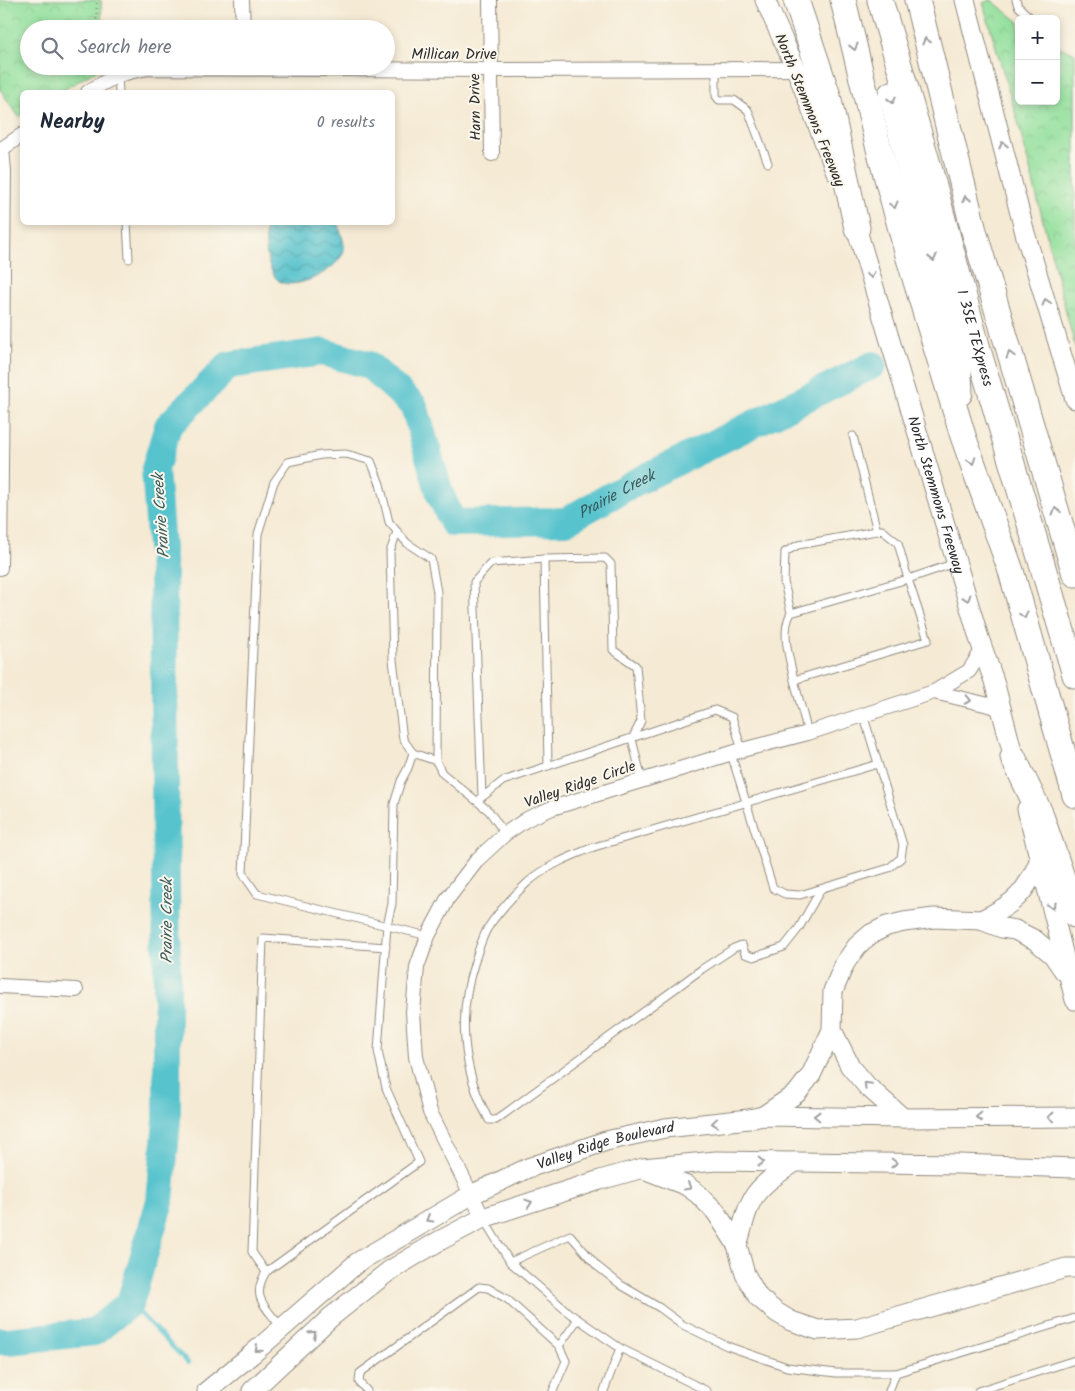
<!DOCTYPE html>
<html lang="en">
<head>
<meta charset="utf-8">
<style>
  :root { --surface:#fff; --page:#f6f6f7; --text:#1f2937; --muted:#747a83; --line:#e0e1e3 }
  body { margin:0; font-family:Kalam,sans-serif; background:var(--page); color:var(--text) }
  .controls { position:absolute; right:15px; top:15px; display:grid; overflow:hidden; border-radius:8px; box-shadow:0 2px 8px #0003 }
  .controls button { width:45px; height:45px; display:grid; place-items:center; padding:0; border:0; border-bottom:1px solid var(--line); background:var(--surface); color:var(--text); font:25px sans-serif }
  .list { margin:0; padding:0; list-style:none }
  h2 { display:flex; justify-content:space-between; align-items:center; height:65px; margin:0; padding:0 20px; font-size:21px }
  h2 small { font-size:16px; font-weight:400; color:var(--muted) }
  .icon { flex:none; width:28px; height:28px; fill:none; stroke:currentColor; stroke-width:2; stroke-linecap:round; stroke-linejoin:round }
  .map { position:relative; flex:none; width:1075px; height:1391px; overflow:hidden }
  .search { position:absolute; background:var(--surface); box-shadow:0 2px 8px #0003; left:20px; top:20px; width:375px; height:55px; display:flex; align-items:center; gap:12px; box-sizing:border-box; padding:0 18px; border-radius:28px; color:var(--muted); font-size:19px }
  .panel { position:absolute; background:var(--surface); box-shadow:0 2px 8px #0003; left:20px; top:90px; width:375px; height:135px; border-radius:8px }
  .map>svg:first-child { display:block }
  .park { fill:url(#park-crowns); stroke:#5f8664 }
  .water { fill:url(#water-waves); stroke:#40777c }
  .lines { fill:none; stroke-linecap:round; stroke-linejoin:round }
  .stream { stroke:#56c3cd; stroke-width:4.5 }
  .river { stroke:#56c3cd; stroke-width:28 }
  .service-casing { stroke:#908a80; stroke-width:9 }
  .minor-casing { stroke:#908a80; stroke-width:16 }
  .secondary-casing { stroke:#908a80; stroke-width:21 }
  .motorway-casing { stroke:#908a80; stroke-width:27 }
  .path { stroke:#908a80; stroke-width:2.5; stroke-dasharray:1 4; stroke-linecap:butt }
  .service { stroke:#fff; stroke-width:7 }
  .minor { stroke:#fff; stroke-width:14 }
  .secondary { stroke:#fff; stroke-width:19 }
  .motorway { stroke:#fff; stroke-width:25 }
  .oneway { stroke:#a0a0a0 }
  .labels { text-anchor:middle; stroke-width:4; stroke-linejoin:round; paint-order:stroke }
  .street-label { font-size:15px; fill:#2b2b2b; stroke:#fbf7ec }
  .water-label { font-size:16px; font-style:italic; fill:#38595c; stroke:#fbf7ec }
</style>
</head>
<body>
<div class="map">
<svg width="1075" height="1391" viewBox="0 0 1075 1391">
  <defs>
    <pattern id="park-crowns" width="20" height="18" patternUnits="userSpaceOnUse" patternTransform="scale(1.25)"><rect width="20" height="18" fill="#93e09d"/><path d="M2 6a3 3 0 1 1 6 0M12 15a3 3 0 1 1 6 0" fill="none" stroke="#7fc087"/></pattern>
    <pattern id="water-waves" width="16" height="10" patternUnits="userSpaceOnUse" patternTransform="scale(1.25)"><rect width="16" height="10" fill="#56c3cd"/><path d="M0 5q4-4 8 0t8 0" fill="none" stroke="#479fa7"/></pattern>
  </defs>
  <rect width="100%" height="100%" fill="#fbf7ec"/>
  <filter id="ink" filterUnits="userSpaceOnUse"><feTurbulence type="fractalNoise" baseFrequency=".02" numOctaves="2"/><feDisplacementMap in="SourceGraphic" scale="10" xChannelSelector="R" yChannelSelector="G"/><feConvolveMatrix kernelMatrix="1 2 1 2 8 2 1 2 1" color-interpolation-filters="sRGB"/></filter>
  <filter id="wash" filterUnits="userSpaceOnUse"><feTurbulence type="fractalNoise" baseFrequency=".0096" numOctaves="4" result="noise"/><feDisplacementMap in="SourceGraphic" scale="20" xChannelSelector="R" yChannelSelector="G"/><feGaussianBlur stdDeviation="1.12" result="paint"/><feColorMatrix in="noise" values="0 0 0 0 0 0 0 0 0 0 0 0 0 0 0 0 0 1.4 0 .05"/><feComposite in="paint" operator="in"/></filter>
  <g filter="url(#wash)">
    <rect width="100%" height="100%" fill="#f5ead4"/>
    <g class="park">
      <path d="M0,0H101L102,29H29V66H104L60,92H22V115L19,117L0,89Z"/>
      <path d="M991,0L1019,22V101H1056V46L1075,53V347L1018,122L983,3Z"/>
    </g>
    <path class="water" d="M265,223H338C339,230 345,241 344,249C342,269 289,296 276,278C264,262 266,241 265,223Z"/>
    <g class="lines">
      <path class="stream" d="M130,1303L188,1363"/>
      <path class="river" id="s1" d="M0,1341H8L94,1332L130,1303L160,1201L167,1120V978L163,573L155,469L168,426L229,365L323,352L369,365L414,406L440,494L453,523L566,521L634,483L873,365"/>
    </g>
  </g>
  <g filter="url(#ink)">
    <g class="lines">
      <defs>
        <g id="service">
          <path d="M1016,0L1018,6L1032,19"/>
          <path d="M716,69V96L719,100H734L748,110L768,163"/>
          <path d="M118,75L119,92"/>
          <path d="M127,222L129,259"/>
          <path d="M853,436L877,531"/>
          <path d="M544,559L548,766"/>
          <path d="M791,613L784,582L785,552L798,545L882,530L898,543L908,579L791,613C780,632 790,659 794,680"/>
          <path d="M808,733L794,680L928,640L908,579L955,563"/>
          <path d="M413,753L436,761"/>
          <path d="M731,754L773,888L785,894L800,895L889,868L901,858L903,845L863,714"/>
          <path d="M482,796L474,582L491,563L544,559L605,558L611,564L613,650L636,666L641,721L632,739L642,780"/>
          <path d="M481,798L503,781L715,710L732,717L742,750"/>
          <path d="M821,889L799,928L784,947L754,957L745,954L742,945L734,948L702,969L496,1120H489C462,1070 457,1015 475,961C478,951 482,939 487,929C498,912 512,897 527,883C546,866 571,856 594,847L878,764"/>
          <path d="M428,936L257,894L243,874L258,534L274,482L288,462L321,455L346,454L371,461L380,484L389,522L407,543L431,559L437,592L436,761L442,773L489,811L505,834"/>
          <path d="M484,1220L510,1262L569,1313L620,1348L707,1391"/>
          <path d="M510,1262L570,1235L597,1266L621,1285L660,1308L683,1325L727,1346L787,1367L836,1373H896"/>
          <path d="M266,1272L252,1252L263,938L386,947"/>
          <path d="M282,1328C266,1307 250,1298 266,1272L419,1162L386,1088L378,1051L387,925L392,904L394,804L401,781L408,768L413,753L403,739L393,660L390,552L397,532"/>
          <path d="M559,1346L578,1319"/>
          <path d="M367,1391L359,1382L360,1373L479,1287L488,1288L507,1299L559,1346L566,1361L553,1391"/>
          <path d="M604,1391L620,1348"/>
          <path d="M889,1391L896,1373L1075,1318"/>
          <path d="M978,1391L1075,1360"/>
        </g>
        <g id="minor">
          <path d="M242,0L243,29"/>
          <path d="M490,0L492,154"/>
          <path d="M88,92C111,78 121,72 148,68L491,70L796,69"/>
          <path d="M0,150L22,135"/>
          <path d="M0,568L4,171L2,149"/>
          <path d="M934,692L993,706L1002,711"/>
          <path d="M0,986L76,990"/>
          <path d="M483,1218L430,1112L416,1057L413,1012L417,967L428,936L448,898L478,859L505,834L527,819L552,808L742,750L808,733L934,692L969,671L983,649"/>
        </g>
        <g id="secondary">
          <path d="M765,0L796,69L836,172"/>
          <path d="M965,0L1025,233L1075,399"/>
          <path id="s2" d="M853,217L979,638L994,681L1017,770"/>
          <path d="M1027,809L1075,1000"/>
          <path d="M981,920C1015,904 1026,893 1040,859"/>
          <path d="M832,1030L850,1066L867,1086L903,1118"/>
          <path d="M763,1116L797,1093L811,1075L832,1030L833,991L845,963L857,946L871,934L887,926L904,922L934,918L981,920L1002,928L1015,930L1035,940L1053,955L1064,971"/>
          <path d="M646,1170L687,1186L698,1194L716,1212L737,1245L745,1274L758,1297L776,1312L791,1321L818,1330L857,1328L1066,1268H1075"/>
          <path d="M737,1245C742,1231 744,1217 750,1204C758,1185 778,1174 795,1162"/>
          <path id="s3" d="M207,1391L251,1355L358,1262L471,1195L528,1168L606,1141L665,1128L749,1119L763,1116L903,1118L1075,1117"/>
          <path d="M252,1391L331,1317L389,1271L439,1241L483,1218L600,1180L643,1168L716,1161L959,1164L1075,1168"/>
        </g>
        <g id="motorway">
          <path d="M796,0L828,96L857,228"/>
          <path d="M843,0L878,145L908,255L963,436L1011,571L1075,795"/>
          <path id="s4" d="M880,0L930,171L979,353L1075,675"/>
          <path d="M917,0L974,231L1075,574"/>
          <path d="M891,94L958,359L960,393"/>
          <path d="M1013,757L1040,813L1075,915"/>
        </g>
      </defs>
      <use href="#service" class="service-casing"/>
      <use href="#minor" class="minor-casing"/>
      <use href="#secondary" class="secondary-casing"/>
      <use href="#motorway" class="motorway-casing"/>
      <path class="path" d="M96,29L97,0"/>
      <use href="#service" class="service"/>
      <use href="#minor" class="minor"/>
      <use href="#secondary" class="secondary"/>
      <use href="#motorway" class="motorway"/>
    </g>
    <defs><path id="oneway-chevron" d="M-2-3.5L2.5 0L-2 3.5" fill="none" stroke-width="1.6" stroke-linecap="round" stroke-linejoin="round" transform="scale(1.25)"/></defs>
    <g class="oneway">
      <use href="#oneway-chevron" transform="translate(926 41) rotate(-104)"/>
      <use href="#oneway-chevron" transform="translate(854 47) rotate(76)"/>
      <use href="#oneway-chevron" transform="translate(892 100) rotate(76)"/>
      <use href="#oneway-chevron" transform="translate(1003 145) rotate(-104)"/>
      <use href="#oneway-chevron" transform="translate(966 199) rotate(-104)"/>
      <use href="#oneway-chevron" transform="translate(894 205) rotate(75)"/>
      <use href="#oneway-chevron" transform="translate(933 258) rotate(76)"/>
      <use href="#oneway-chevron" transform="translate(871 275) rotate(74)"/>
      <use href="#oneway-chevron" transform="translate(1046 302) rotate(-107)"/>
      <use href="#oneway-chevron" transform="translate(1010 355) rotate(-106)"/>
      <use href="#oneway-chevron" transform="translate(972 461) rotate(71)"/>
      <use href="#oneway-chevron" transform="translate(1056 511) rotate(-106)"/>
      <use href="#oneway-chevron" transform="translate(967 598) rotate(73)"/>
      <use href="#oneway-chevron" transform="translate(1024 615) rotate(74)"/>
      <use href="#oneway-chevron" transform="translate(968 700) rotate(12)"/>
      <use href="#oneway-chevron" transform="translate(1052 906) rotate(76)"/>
      <use href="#oneway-chevron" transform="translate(867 1085) rotate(-134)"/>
      <use href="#oneway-chevron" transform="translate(817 1116) rotate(-179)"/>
      <use href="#oneway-chevron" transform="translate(979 1117) rotate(179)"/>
      <use href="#oneway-chevron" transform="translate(1051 1117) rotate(-179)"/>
      <use href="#oneway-chevron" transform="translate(715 1123) rotate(174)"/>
      <use href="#oneway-chevron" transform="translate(761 1162) rotate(1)"/>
      <use href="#oneway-chevron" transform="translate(894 1163) rotate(1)"/>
      <use href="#oneway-chevron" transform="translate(688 1187) rotate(30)"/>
      <use href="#oneway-chevron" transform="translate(529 1203) rotate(-18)"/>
      <use href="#oneway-chevron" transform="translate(429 1219) rotate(150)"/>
      <use href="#oneway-chevron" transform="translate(313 1334) rotate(-43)"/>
      <use href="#oneway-chevron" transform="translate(258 1349) rotate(139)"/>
    </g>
  </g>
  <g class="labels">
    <g class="street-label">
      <text x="454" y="59">Millican Drive</text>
      <text transform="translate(475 107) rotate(-91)" y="5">Harn Drive</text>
      <text transform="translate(810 110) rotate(68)" y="5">North Stemmons Freeway</text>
      <text dy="5" stroke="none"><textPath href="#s4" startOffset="351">I 35E TEXpress</textPath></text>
      <text dy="5" stroke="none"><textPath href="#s2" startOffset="290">North Stemmons Freeway</textPath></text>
      <text transform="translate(580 784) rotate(-19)" y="5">Valley Ridge Circle</text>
      <text dy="5" stroke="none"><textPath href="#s3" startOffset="474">Valley Ridge Boulevard</textPath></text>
    </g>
    <g class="water-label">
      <text dy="6" stroke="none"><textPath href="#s1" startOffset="1608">Prairie Creek</textPath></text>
      <text transform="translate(160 516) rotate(-94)" y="6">Prairie Creek</text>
      <text transform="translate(166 921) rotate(-90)" y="6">Prairie Creek</text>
    </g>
  </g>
</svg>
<div class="controls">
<button>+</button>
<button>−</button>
</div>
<div class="search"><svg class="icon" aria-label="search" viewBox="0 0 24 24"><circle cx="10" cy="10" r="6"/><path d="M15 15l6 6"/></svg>Search here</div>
<section class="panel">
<h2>Nearby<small>0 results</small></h2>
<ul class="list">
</ul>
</section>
</div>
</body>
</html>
